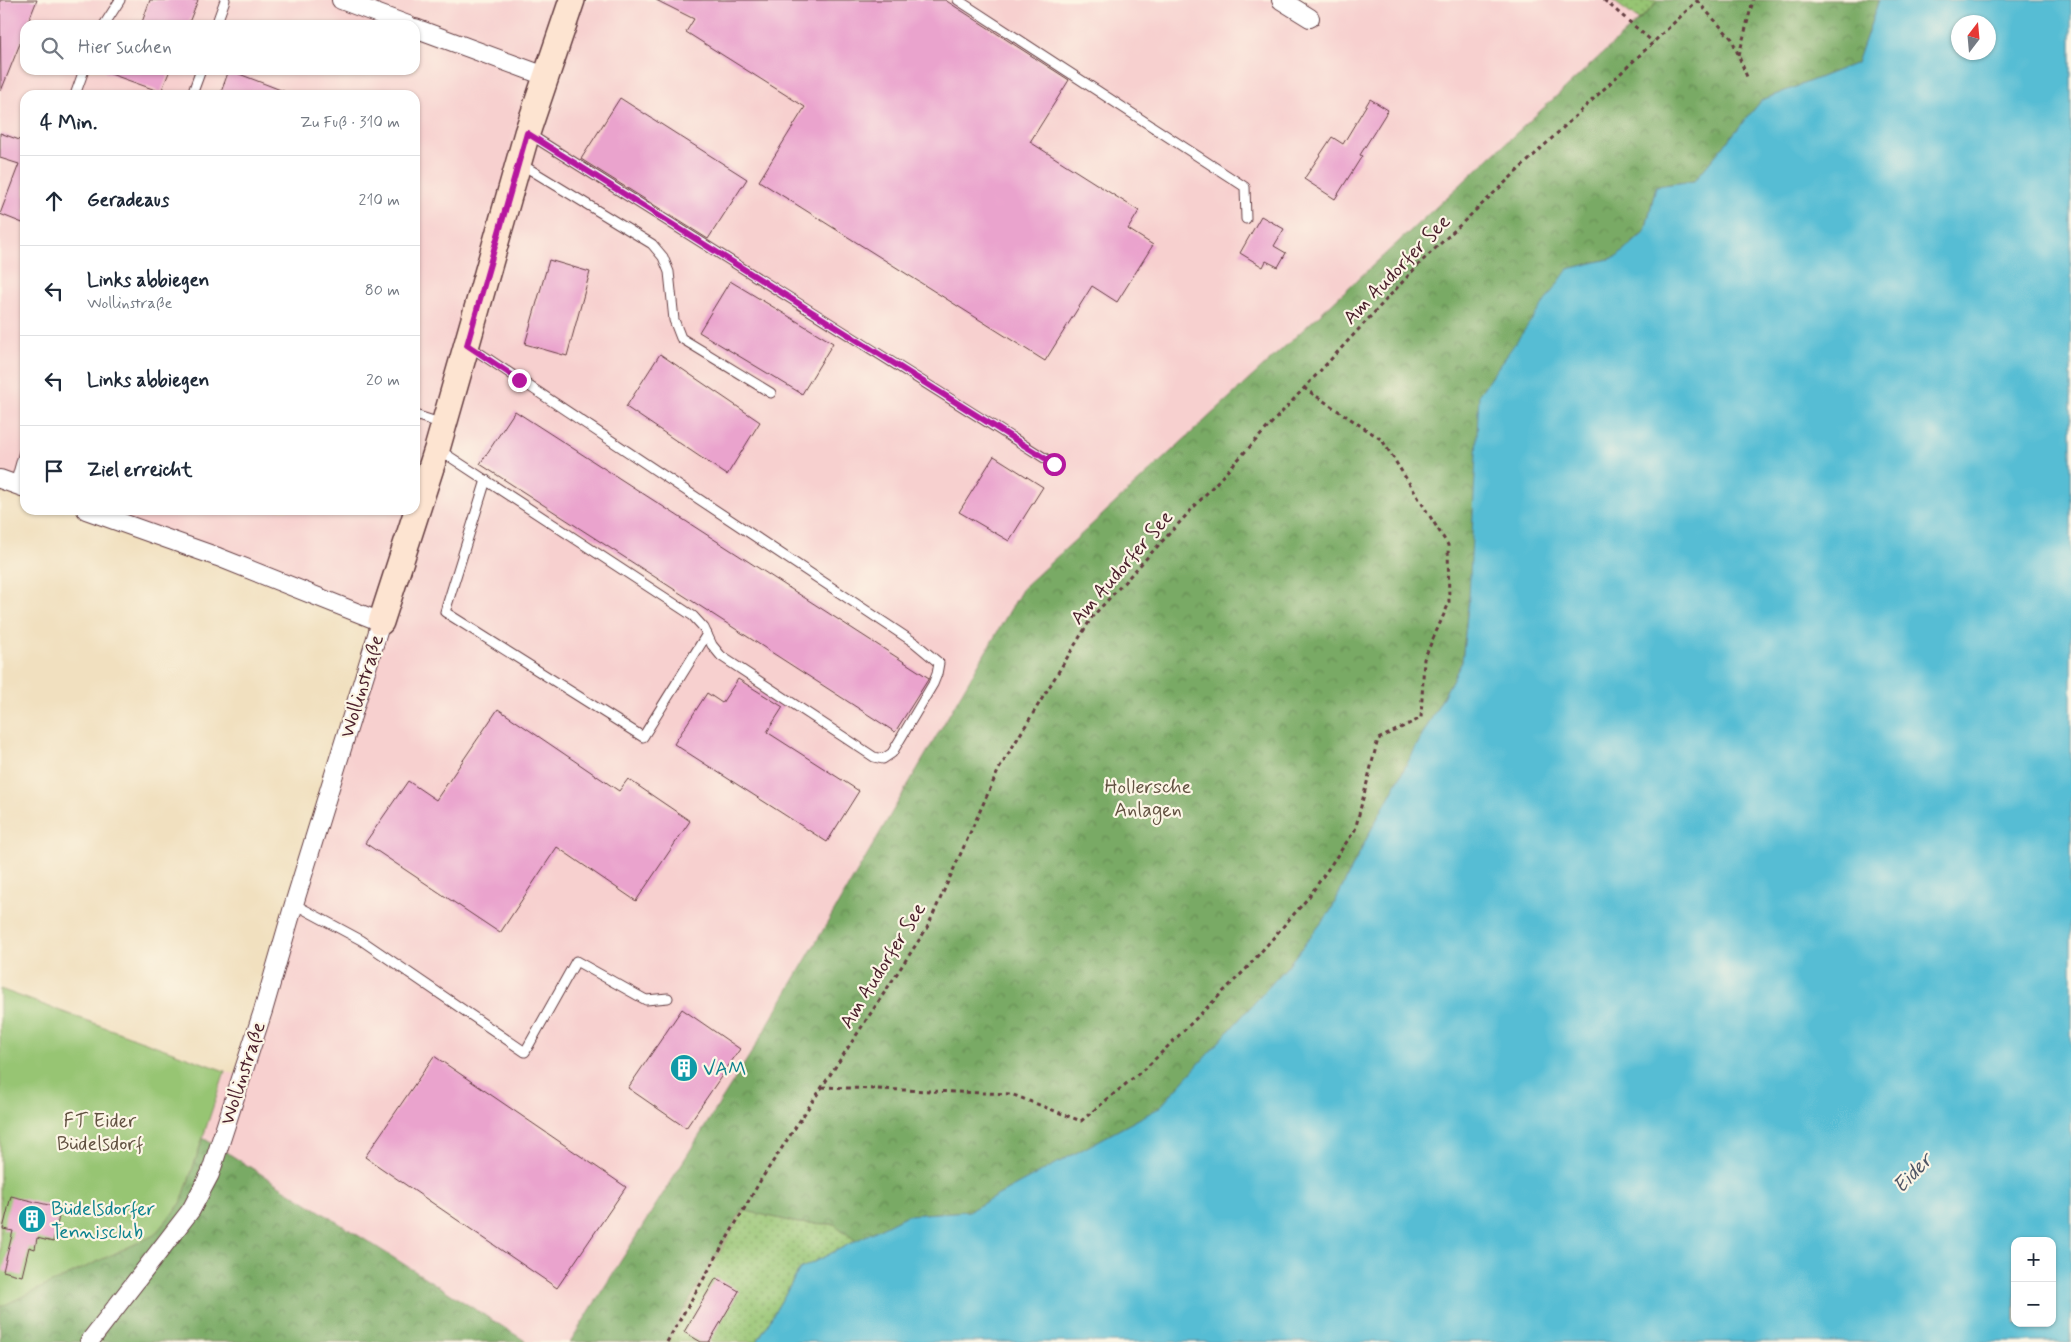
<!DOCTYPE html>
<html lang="de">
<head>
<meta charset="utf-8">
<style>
  :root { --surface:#fff; --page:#f2f2f3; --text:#1f2937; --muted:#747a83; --line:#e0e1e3 }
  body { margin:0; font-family:Mynerve,sans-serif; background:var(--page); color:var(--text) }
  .controls { position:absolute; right:15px; bottom:15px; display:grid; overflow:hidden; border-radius:10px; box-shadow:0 1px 4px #0004 }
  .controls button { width:45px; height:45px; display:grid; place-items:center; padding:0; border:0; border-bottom:1px solid var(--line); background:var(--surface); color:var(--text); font:25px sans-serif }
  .compass { position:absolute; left:1951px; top:15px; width:45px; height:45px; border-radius:50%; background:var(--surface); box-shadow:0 1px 4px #0004; rotate:16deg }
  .stop { position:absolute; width:15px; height:15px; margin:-11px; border:4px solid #b5179e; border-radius:50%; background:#fff }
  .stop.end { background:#b5179e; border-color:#fff; box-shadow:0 1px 5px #0008 }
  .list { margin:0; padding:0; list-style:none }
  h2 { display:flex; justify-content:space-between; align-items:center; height:65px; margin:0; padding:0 20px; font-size:21px }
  h2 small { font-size:16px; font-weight:400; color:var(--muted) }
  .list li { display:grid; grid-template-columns:32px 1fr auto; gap:15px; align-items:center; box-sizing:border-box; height:90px; padding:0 20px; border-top:1px solid var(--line) }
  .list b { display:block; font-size:19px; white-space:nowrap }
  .list p { margin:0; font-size:16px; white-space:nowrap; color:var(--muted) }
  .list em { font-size:16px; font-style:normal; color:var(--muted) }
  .icon { flex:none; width:28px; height:28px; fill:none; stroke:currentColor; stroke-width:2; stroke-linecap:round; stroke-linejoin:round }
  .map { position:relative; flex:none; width:2071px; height:1342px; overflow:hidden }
  .search { position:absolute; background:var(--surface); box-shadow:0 1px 4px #0004; left:20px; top:20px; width:400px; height:55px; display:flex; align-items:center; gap:12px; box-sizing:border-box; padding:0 18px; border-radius:15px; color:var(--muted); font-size:19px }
  .panel { position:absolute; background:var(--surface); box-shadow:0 1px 4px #0004; left:20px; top:90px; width:400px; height:425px; border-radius:15px }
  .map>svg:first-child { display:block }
  .built { fill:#f7d0cf; fill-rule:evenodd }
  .grass { fill:url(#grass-dots); stroke:#70724f }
  .forest { fill:url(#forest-crowns); stroke:#626448 }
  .park { fill:#97c573; stroke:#70724f }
  .water { fill:#57bdd4; stroke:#506e80; fill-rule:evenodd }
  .building { fill:#eaa3cd }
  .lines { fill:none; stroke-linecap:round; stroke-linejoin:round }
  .lane-casing { stroke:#633c41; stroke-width:11 }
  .street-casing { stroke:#633c41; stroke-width:20 }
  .secondary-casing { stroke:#633c41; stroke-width:28 }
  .path { stroke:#633c41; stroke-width:3; stroke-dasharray:4 4; stroke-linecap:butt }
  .lane { stroke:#fff; stroke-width:9 }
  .street { stroke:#fff; stroke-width:18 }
  .secondary { stroke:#fde4d1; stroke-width:25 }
  .route { stroke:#b5179e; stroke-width:6 }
  .labels { text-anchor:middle; stroke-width:4.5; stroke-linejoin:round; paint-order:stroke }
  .street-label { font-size:20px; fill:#4a1f2b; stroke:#fcf5e5 }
  .park-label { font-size:20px; fill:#615141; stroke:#fcf5e5 }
  .culture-label { font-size:20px; fill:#0d838f; stroke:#fcf5e5; text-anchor:start }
  .water-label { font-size:21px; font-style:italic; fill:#4f5666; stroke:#fcf5e5 }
</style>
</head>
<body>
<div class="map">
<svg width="2071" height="1342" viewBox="0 0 2071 1342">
  <defs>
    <pattern id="grass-dots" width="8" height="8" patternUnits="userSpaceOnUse" patternTransform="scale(1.25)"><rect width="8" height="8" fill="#97c573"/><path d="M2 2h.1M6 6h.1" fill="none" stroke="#7d9f5f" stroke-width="1.8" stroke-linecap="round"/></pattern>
    <pattern id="forest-crowns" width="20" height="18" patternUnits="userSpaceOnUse" patternTransform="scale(1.25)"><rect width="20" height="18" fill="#79aa65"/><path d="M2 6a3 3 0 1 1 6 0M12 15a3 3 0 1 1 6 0" fill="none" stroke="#658a53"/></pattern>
  </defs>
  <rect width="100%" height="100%" fill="#fcf5e5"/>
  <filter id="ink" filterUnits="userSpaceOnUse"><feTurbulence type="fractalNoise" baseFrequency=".02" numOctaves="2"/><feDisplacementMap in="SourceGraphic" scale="10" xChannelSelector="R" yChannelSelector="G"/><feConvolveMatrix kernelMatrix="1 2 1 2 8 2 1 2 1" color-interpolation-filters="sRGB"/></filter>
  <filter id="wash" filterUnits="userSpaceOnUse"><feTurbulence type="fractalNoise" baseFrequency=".0096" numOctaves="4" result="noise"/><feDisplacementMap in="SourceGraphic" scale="20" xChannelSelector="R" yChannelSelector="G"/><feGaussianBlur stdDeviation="1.12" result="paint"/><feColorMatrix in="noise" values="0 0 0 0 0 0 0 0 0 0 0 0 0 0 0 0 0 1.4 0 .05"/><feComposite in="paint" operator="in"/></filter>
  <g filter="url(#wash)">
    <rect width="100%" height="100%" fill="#f1e0bf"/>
    <path class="built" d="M0,0H1612L1639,20L1023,588L753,1050L570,1342H527L203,1138L225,1071L238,1075L379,624L80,510H415V95H25V490L0,481ZM25,25H415V70H25Z"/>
    <g class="grass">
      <path d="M1612,0H1657L1653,7L1639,20Z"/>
      <path d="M744,1210L798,1223L835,1224L856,1241L800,1269L757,1342H668Z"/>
    </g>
    <g class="forest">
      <path d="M1657,0H1879L1857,63L1762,100L1694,181L1656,186L1645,231L1617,257L1568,269L1469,597L1462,662L1370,832L1330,912L1285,969L1159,1108L969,1211L907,1215L856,1241L834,1224L798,1223L742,1210L666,1342H570L753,1050L1023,588L1653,7Z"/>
      <path d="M203,1138L231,1155L527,1342H0V1307L154,1235L181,1203Z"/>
    </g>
    <path class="park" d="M0,989L225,1071L181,1203L154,1235L0,1307Z"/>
    <path class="water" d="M1879,0H2071V1342H757L800,1269L907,1215L969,1211L1159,1108L1285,969L1330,912L1370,832L1462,662L1469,597L1479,394L1568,269L1617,257L1645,232L1656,186L1694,181L1762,100L1857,63ZM1958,22H1988V52H1958ZM2015,1241H2052V1323H2015Z"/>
    <g id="blocks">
      <g class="building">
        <path d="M0,0H37L27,25H25V31L1,91Z"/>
        <path d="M150,0H198L188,25H141Z"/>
        <path d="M656,0H945L1069,80L1030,142L1139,211L1128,229L1153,245L1117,302L1092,286L1045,361L759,181L805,107L686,32L694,19Z"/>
        <path d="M105,70H170L161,92L105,72Z"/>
        <path d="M229,70L291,94V95H220Z"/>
        <path d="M620,98L747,179L708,239L581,159Z"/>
        <path d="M1370,99L1388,110L1360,155L1362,156L1335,199L1304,179L1332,137L1343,144Z"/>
        <path d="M0,133L25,142V224L0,214L19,164L0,158Z"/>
        <path d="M1261,216L1284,229L1274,246L1286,253L1278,267L1266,261L1263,267L1240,253Z"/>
        <path d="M549,260L590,272L567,356L525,344Z"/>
        <path d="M730,281L833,343L802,394L699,332Z"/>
        <path d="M660,354L760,422L727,475L626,407Z"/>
        <path d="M515,411L929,678L895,732L480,464Z"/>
        <path d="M994,456L1043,487L1009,541L959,512Z"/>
        <path d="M738,679L783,707L767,732L859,791L827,842L674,744L707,693L722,703Z"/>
        <path d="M498,709L619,791L628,779L690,821L636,901L557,847L500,933L365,843L408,781L436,800Z"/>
        <path d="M682,1009L740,1049L686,1128L628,1088Z"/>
        <path d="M434,1056L626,1187L557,1288L365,1157Z"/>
        <path d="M11,1196L61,1208L53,1242L37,1238L35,1249L29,1247L22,1276L3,1271L13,1231L3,1229Z"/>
        <path d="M716,1278L739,1291L709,1342H701L684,1332Z"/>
      </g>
    </g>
  </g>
  <g filter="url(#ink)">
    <use href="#blocks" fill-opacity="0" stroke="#633c41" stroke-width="1"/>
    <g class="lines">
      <defs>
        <g id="lane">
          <path d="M958,0L1245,187L1246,219"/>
          <path d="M104,25L120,0"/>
          <path d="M216,25L225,0"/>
          <path d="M194,89L201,70"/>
          <path d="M75,95L84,70"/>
          <path d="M529,134L1054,464"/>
          <path d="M521,164L652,244L663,257L669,272L674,320L681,338L771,393"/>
          <path d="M415,415L443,424"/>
          <path d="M438,449L693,616L704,628L712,645L721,656L874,757L883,759L892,753L933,684L937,674L939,663L915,643L469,346"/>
          <path d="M486,480L445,612L643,737L707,634"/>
          <path d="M15,484L25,448"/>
          <path d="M294,904L361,940L525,1052L576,961L646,1000L668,998"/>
        </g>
        <g id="street">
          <path d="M341,0L408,25"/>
          <path d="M1281,0L1310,18"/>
          <path d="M415,28L545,76"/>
          <path d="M0,479L25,488"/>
          <path d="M86,510L218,557L381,622L294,904L263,1011L210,1174L191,1210L89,1342"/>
        </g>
        <path id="secondary" d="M381,622L437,449L527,133L572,0"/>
      </defs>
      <use href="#lane" class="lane-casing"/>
      <use href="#street" class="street-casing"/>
      <use href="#secondary" class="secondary-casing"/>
      <g class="path">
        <path d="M1604,0L1653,42"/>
        <path d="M1697,1L1732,39L1747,77"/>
        <path d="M1739,55L1753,0"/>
        <path d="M822,1087L1011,1094L1081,1121L1149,1065L1246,969L1308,898L1355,830L1378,739L1421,718L1424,659L1449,603L1448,545L1382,440L1304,388"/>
        <path d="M667,1342L762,1178L927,928L999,769L1092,617L1421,262L1698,0"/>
      </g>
      <use href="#lane" class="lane"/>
      <use href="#street" class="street"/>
      <use href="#secondary" class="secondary"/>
    </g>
  </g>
  <g class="lines" filter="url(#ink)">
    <path class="route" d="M519,380L467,345L527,133L1054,464"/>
  </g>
  <defs>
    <symbol id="building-disc" viewBox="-11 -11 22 22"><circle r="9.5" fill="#0f9aa8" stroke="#fcf5e5"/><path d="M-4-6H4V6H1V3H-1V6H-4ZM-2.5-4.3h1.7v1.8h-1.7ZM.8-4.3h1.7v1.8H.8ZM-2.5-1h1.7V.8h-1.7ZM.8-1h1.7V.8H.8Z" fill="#fff"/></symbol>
  </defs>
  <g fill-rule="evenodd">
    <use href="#building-disc" x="668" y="1052" width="32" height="32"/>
    <use href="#building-disc" x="16" y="1203" width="32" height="32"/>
  </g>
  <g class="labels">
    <g class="street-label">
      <text transform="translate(1396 269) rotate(-46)" y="7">Am Audorfer See</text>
      <text transform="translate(1121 567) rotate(-49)" y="7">Am Audorfer See</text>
      <text transform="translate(361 686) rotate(-73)" y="7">Wollinstraße</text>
      <text transform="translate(882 965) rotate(-58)" y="7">Am Audorfer See</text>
      <text transform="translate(242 1073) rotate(-72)" y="7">Wollinstraße</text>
    </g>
    <g class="park-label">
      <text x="1148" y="793">Hollersche<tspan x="1148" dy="23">Anlagen</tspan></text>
      <text x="100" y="1127">FT Eider<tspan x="100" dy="23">Büdelsdorf</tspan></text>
    </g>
    <g class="culture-label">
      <text x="703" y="1075">VAM</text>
      <text x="51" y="1215">Büdelsdorfer<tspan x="51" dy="23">Tennisclub</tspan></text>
    </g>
    <g class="water-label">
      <text transform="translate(1912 1173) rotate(-46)" y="7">Eider</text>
    </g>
  </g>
</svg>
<div class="controls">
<button>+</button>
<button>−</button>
</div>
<svg class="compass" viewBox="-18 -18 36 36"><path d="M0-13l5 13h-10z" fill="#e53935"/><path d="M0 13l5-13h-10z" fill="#747a83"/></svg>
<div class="stop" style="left:1054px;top:464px"></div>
<div class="stop end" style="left:519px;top:380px"></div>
<div class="search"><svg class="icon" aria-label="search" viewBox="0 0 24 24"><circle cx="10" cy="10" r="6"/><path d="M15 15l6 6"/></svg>Hier suchen</div>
<section class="panel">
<h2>4 Min.<small>Zu Fuß · 310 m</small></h2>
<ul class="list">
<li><svg class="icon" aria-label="ahead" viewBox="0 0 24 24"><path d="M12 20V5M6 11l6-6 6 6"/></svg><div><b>Geradeaus</b></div><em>210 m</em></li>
<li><svg class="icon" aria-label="left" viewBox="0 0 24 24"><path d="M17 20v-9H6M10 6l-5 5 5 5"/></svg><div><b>Links abbiegen</b><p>Wollinstraße</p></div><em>80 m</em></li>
<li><svg class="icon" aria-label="left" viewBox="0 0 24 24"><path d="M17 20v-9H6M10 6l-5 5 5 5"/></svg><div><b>Links abbiegen</b></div><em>20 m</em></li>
<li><svg class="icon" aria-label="arrive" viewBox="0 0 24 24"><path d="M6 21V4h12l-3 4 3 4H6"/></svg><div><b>Ziel erreicht</b></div></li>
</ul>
</section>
</div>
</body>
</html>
